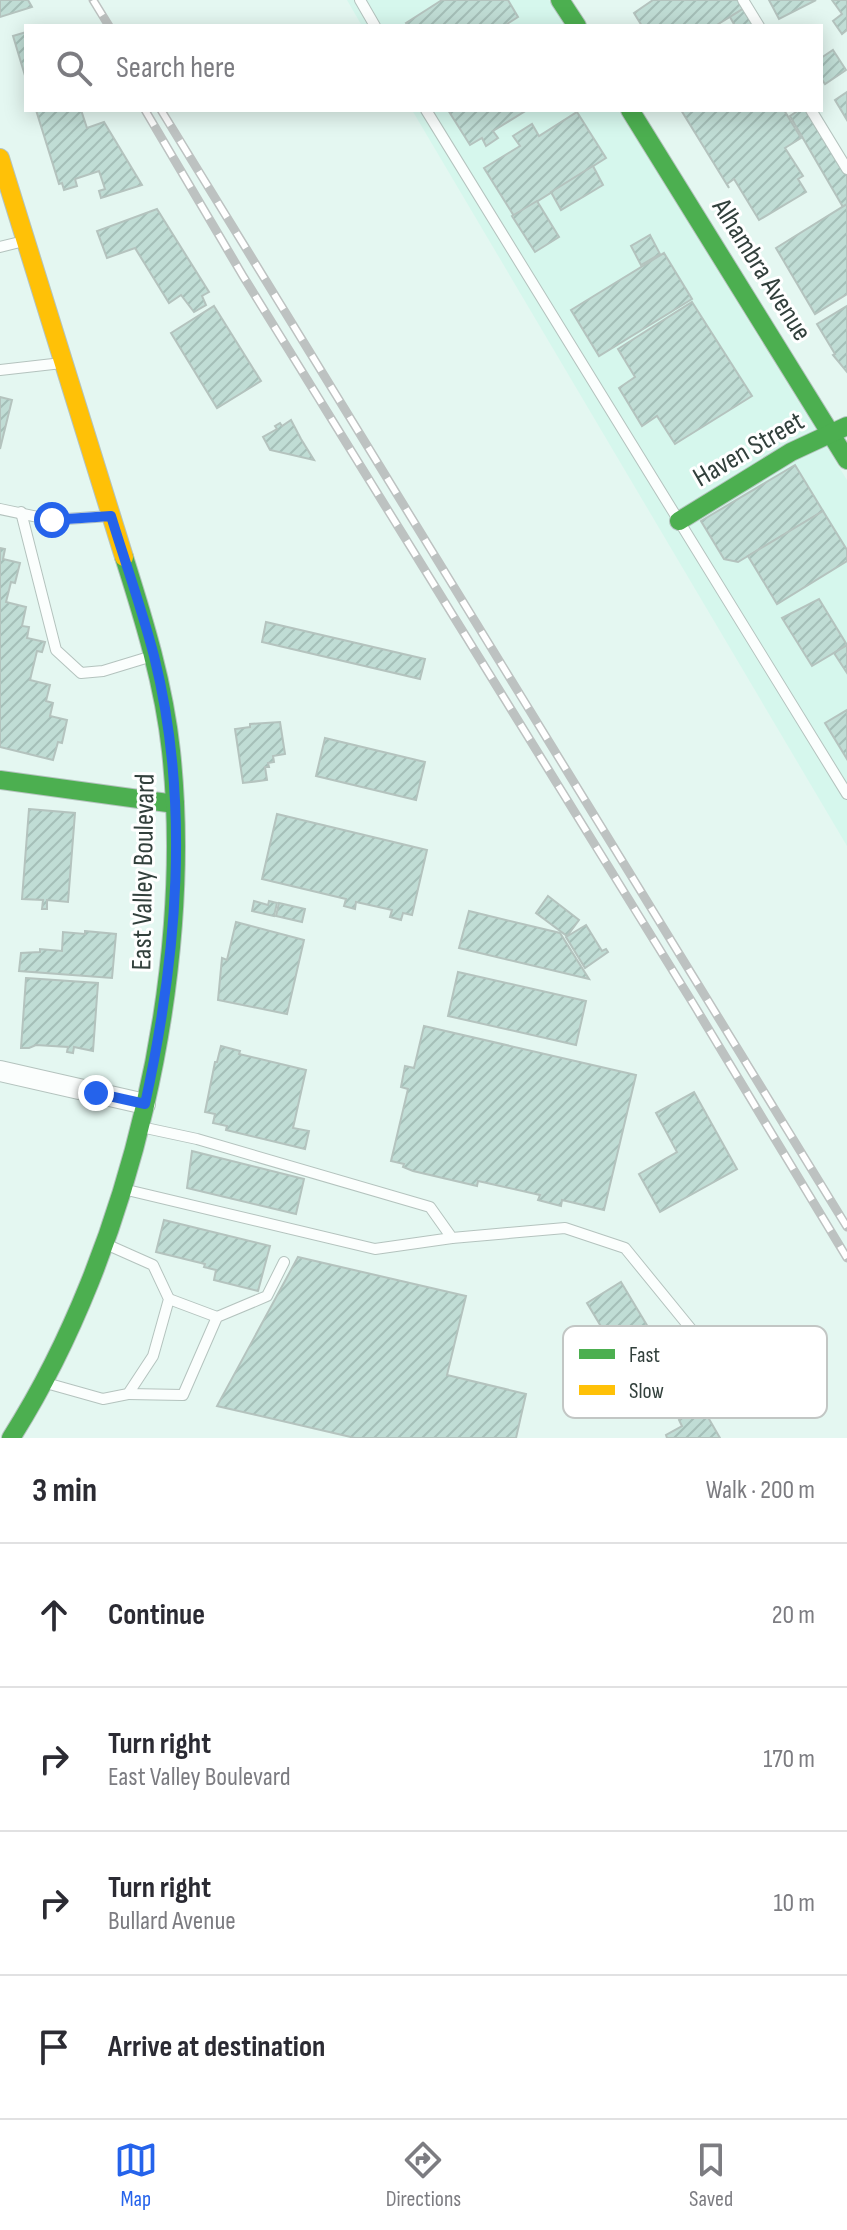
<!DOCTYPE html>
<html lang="en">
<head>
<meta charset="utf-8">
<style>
  :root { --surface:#fff; --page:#f7f7f7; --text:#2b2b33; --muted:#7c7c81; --line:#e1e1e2; --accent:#2563eb }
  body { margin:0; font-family:"Sofia Sans Condensed",sans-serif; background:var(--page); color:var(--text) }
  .stop { position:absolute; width:24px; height:24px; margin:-18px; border:6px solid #2563eb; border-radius:50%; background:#fff }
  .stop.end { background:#2563eb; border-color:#fff; box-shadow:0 2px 8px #0008 }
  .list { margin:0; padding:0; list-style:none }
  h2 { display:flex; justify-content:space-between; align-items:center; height:104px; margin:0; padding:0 32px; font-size:34px }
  h2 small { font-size:26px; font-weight:400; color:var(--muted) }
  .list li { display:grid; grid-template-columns:52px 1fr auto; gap:24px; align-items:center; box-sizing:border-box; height:144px; padding:0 32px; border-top:2px solid var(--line) }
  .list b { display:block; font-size:30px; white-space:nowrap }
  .list p { margin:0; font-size:26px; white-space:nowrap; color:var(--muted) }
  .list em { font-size:26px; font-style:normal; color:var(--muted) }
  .icon { flex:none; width:44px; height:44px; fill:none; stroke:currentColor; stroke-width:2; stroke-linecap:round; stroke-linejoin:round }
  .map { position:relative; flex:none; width:847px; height:1438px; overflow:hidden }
  .search { position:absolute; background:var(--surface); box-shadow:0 4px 20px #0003; left:24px; right:24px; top:24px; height:88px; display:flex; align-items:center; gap:20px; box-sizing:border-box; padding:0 28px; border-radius:0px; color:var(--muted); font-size:30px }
  .sheet { height:680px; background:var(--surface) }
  nav { display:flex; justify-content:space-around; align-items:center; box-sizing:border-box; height:112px; border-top:2px solid var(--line); background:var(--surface); font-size:22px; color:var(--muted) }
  nav a { display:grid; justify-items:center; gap:4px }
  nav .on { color:var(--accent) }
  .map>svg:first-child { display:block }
  .built { fill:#d6f7ed }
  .building { fill:url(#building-hatch); stroke:#b4c3be; stroke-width:2 }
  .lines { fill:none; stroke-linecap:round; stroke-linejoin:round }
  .lane-casing { stroke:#b4c3be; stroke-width:12 }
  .street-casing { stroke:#b4c3be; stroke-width:22 }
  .fast-casing { stroke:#b4c3be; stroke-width:20 }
  .slow-casing { stroke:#b4c3be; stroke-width:20 }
  .lane { stroke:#fbfefd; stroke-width:10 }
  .street { stroke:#fbfefd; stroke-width:20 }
  .fast { stroke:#4caf50; stroke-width:18 }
  .slow { stroke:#ffc107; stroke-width:18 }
  .rail-casing { stroke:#bdc2c1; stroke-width:9 }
  .rail { stroke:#fff; stroke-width:6; stroke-dasharray:18; stroke-linecap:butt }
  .route { stroke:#2563eb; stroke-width:10 }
  .labels { text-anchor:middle; stroke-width:6; stroke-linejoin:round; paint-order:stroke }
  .street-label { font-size:28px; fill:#32403c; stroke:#fff }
  .key { fill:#fff; stroke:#c2c6c4; stroke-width:2 }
  .key-label { font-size:22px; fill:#32403c }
</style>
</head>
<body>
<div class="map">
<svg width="847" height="1438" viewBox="0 0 847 1438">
  <defs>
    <pattern id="building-hatch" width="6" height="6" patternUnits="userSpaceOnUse" patternTransform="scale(2)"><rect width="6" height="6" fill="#c0ddd5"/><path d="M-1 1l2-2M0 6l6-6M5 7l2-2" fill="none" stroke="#a5bfb8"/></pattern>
  </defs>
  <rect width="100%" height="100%" fill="#e4f7f1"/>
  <g class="built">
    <path d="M347,0H549L566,26H362Z"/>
    <path d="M412,110H618L847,480V846Z"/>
  </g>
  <g class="building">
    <path d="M0,0H28L32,7L0,17Z"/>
    <path d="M442,0H508L518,17L504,26H408L406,23Z"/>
    <path d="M653,0H741L746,7L715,26H642L634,13Z"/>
    <path d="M769,0H816L779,19Z"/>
    <path d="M832,0H847V30L842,34L833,21L842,14Z"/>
    <path d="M746,7L757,26H735L730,17Z"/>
    <path d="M26,32V79L13,36Z"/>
    <path d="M833,50L846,70L825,84L821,78V58Z"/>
    <path d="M847,92V120L835,100Z"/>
    <path d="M36,110H81L87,128L104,122L142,185L101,198L99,191L105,189L99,171L75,179L77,186L64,190L62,183L59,184Z"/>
    <path d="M448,110H527L493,131L498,138L486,146L482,138L470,145Z"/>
    <path d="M681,110H784L801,138L785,148L803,176L798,179L806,192L759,220L734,179L727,184L729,188Z"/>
    <path d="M799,110H810L847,171V204L843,207L790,116Z"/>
    <path d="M577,112L606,158L514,216L484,168L520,146L513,136L532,124L539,136Z"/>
    <path d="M593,166L603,185L561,210L551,192Z"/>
    <path d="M537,201L559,237L535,252L512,216Z"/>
    <path d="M847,204V294L815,314L776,248Z"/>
    <path d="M157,209L209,292L202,296L206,305L194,312L181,295L169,303L135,248L107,258L97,231Z"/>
    <path d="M650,235L660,254L641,265L631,246Z"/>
    <path d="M664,253L692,299L599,356L571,310Z"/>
    <path d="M692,302L752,396L675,444L657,416L642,426L619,388L635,377L618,349Z"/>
    <path d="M214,306L261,381L217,408L171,333Z"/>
    <path d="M847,306V372L833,355L835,354L817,324Z"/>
    <path d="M0,397L12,400L0,449Z"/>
    <path d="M291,420L301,439L314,460L270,450L263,437L277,429L275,426L280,423L282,426Z"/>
    <path d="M795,465L823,511L738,562L724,559L701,521Z"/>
    <path d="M823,511L847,550V561L777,604L748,556Z"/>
    <path d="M0,548L5,549L3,559L20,563L15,583L11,582L6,602L26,607L22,626L29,627L27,638L45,642L42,652L37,651L30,680L50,685L46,701L53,703L50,716L67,720L62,743L58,742L53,760L0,747Z"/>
    <path d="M819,599L847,645L812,666L782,618Z"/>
    <path d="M266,622L425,659L420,679L262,642Z"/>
    <path d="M847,645V673L834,653Z"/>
    <path d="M847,710V759L825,723Z"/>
    <path d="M280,722L285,754L273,756L274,762L268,763L269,767H265L267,780L243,783L235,729L250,727V724Z"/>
    <path d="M325,738L425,762L416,800L316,776Z"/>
    <path d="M29,809L75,813L68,902L47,900V909H42L43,900L22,899Z"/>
    <path d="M277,814L427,850L412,915L403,913L401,920L390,917L392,910L356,902L355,909L344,906L346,899L262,879Z"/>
    <path d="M548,896L579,920L567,936L536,913Z"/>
    <path d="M254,901L268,905L269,901L277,903L274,916L252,911Z"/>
    <path d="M279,903L305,909L302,922L276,916Z"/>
    <path d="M469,911L560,933L589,979L459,948Z"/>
    <path d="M236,922L304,940L287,1014L218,1000L222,958L227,960Z"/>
    <path d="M586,925L602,951L606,949L608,952L585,968L566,937Z"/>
    <path d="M85,931L116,934L112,978L19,971L21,953L40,952V949L62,951L63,932L85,934Z"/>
    <path d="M458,972L586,1001L576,1045L448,1016Z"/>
    <path d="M26,978L98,983L93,1051L74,1047L73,1053L67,1052L68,1047L36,1045L29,1048H21Z"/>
    <path d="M424,1026L636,1075L604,1210L562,1200L561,1206L538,1200L540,1195L478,1181L477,1186L413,1171L403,1167L404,1164L391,1161L408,1089L401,1087L405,1066L414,1068Z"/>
    <path d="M221,1046L240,1051L239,1054L306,1070L293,1128L309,1131L305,1149L226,1130L227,1126L213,1123L215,1114L205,1112L215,1062H217Z"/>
    <path d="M694,1092L737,1169L660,1212L639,1174L677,1152L656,1113Z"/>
    <path d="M192,1151L304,1179L296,1214L187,1188Z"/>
    <path d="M164,1220L270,1246L258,1291L214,1280L216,1270L204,1267L205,1264L156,1252Z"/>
    <path d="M298,1257L466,1296L447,1375L526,1394L516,1438H355L217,1406Z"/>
    <path d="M621,1282L657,1342L623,1363L587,1303Z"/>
    <path d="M696,1410L699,1415L705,1412L720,1438H667L666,1435L682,1426L679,1420Z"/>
  </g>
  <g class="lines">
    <defs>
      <g id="lane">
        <path d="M360,0L375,26"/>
        <path d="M743,0L759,26"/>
        <path d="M426,110L847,794"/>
        <path d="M811,110L847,169"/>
        <path d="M0,247L24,241"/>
        <path d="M0,370L62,363"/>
        <path d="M0,509L52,520L109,516"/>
        <path d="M21,512L56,650L81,673L103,671L149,657"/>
        <path d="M141,1127L197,1139L430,1207L452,1238L565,1228L625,1248L713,1356"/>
        <path d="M123,1189L375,1249L452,1238"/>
        <path d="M169,1299L217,1317"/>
        <path d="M46,1383L103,1399L128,1394L153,1356L169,1299L153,1265L108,1245"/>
        <path d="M128,1394L183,1395L217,1317L267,1296L284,1262"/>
      </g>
      <path id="street" d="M0,1071L145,1104"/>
      <g id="fast">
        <path d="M560,0L577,26"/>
        <path d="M630,110L847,460"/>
        <path d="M679,521L791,452L847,426"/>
        <path d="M0,780L175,804"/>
        <path d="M11,1438C130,1251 195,972 171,751C164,685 144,620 124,557"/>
      </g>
      <path id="slow" d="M0,158L124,557"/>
    </defs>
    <use href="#lane" class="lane-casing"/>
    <use href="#street" class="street-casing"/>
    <use href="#fast" class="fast-casing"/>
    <use href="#slow" class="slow-casing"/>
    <use href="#lane" class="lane"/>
    <use href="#street" class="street"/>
    <use href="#fast" class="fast"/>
    <use href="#slow" class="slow"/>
    <defs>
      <g id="rail">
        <path d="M93,0L109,26"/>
        <path d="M145,110L243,276L694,1005L847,1258"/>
        <path d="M161,110L847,1227"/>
      </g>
    </defs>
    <use href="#rail" class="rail-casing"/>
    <use href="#rail" class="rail"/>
  </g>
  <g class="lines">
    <path class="route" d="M52,520L111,516C125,562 142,609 154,656C191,803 177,958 145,1104L96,1093"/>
  </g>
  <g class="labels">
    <g class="street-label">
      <text transform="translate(763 269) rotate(58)" y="10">Alhambra Avenue</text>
      <text transform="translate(748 448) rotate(-30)" y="10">Haven Street</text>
      <text transform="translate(142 872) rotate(-89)" y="10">East Valley Boulevard</text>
    </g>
  </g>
  <rect x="563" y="1326" width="264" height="92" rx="12" class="key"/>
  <rect x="579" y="1349" width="36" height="10" fill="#4caf50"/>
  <rect x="579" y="1385" width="36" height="10" fill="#ffc107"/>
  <g class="key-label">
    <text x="629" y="1362">Fast</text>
    <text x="629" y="1398">Slow</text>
  </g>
</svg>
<div class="stop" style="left:52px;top:520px"></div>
<div class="stop end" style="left:96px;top:1093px"></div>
<div class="search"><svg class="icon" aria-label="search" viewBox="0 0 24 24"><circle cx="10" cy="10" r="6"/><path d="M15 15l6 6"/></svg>Search here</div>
</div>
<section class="sheet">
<h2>3 min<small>Walk · 200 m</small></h2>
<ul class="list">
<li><svg class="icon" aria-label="ahead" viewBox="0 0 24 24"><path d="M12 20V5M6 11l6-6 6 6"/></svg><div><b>Continue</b></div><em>20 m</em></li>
<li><svg class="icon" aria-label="right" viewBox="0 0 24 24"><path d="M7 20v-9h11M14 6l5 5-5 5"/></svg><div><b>Turn right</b><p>East Valley Boulevard</p></div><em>170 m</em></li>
<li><svg class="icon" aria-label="right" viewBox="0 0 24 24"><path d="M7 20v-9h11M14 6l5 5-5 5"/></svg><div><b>Turn right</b><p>Bullard Avenue</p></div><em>10 m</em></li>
<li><svg class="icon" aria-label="arrive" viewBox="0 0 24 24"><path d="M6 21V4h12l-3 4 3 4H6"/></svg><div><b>Arrive at destination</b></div></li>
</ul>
</section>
<nav>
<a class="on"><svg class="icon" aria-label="map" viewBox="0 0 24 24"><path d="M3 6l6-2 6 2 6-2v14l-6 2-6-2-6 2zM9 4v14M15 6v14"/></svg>Map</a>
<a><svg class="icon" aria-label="directions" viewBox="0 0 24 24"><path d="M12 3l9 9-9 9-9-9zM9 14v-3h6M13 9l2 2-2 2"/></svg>Directions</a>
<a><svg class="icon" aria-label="saved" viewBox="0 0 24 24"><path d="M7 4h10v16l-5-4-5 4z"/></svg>Saved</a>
</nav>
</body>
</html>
